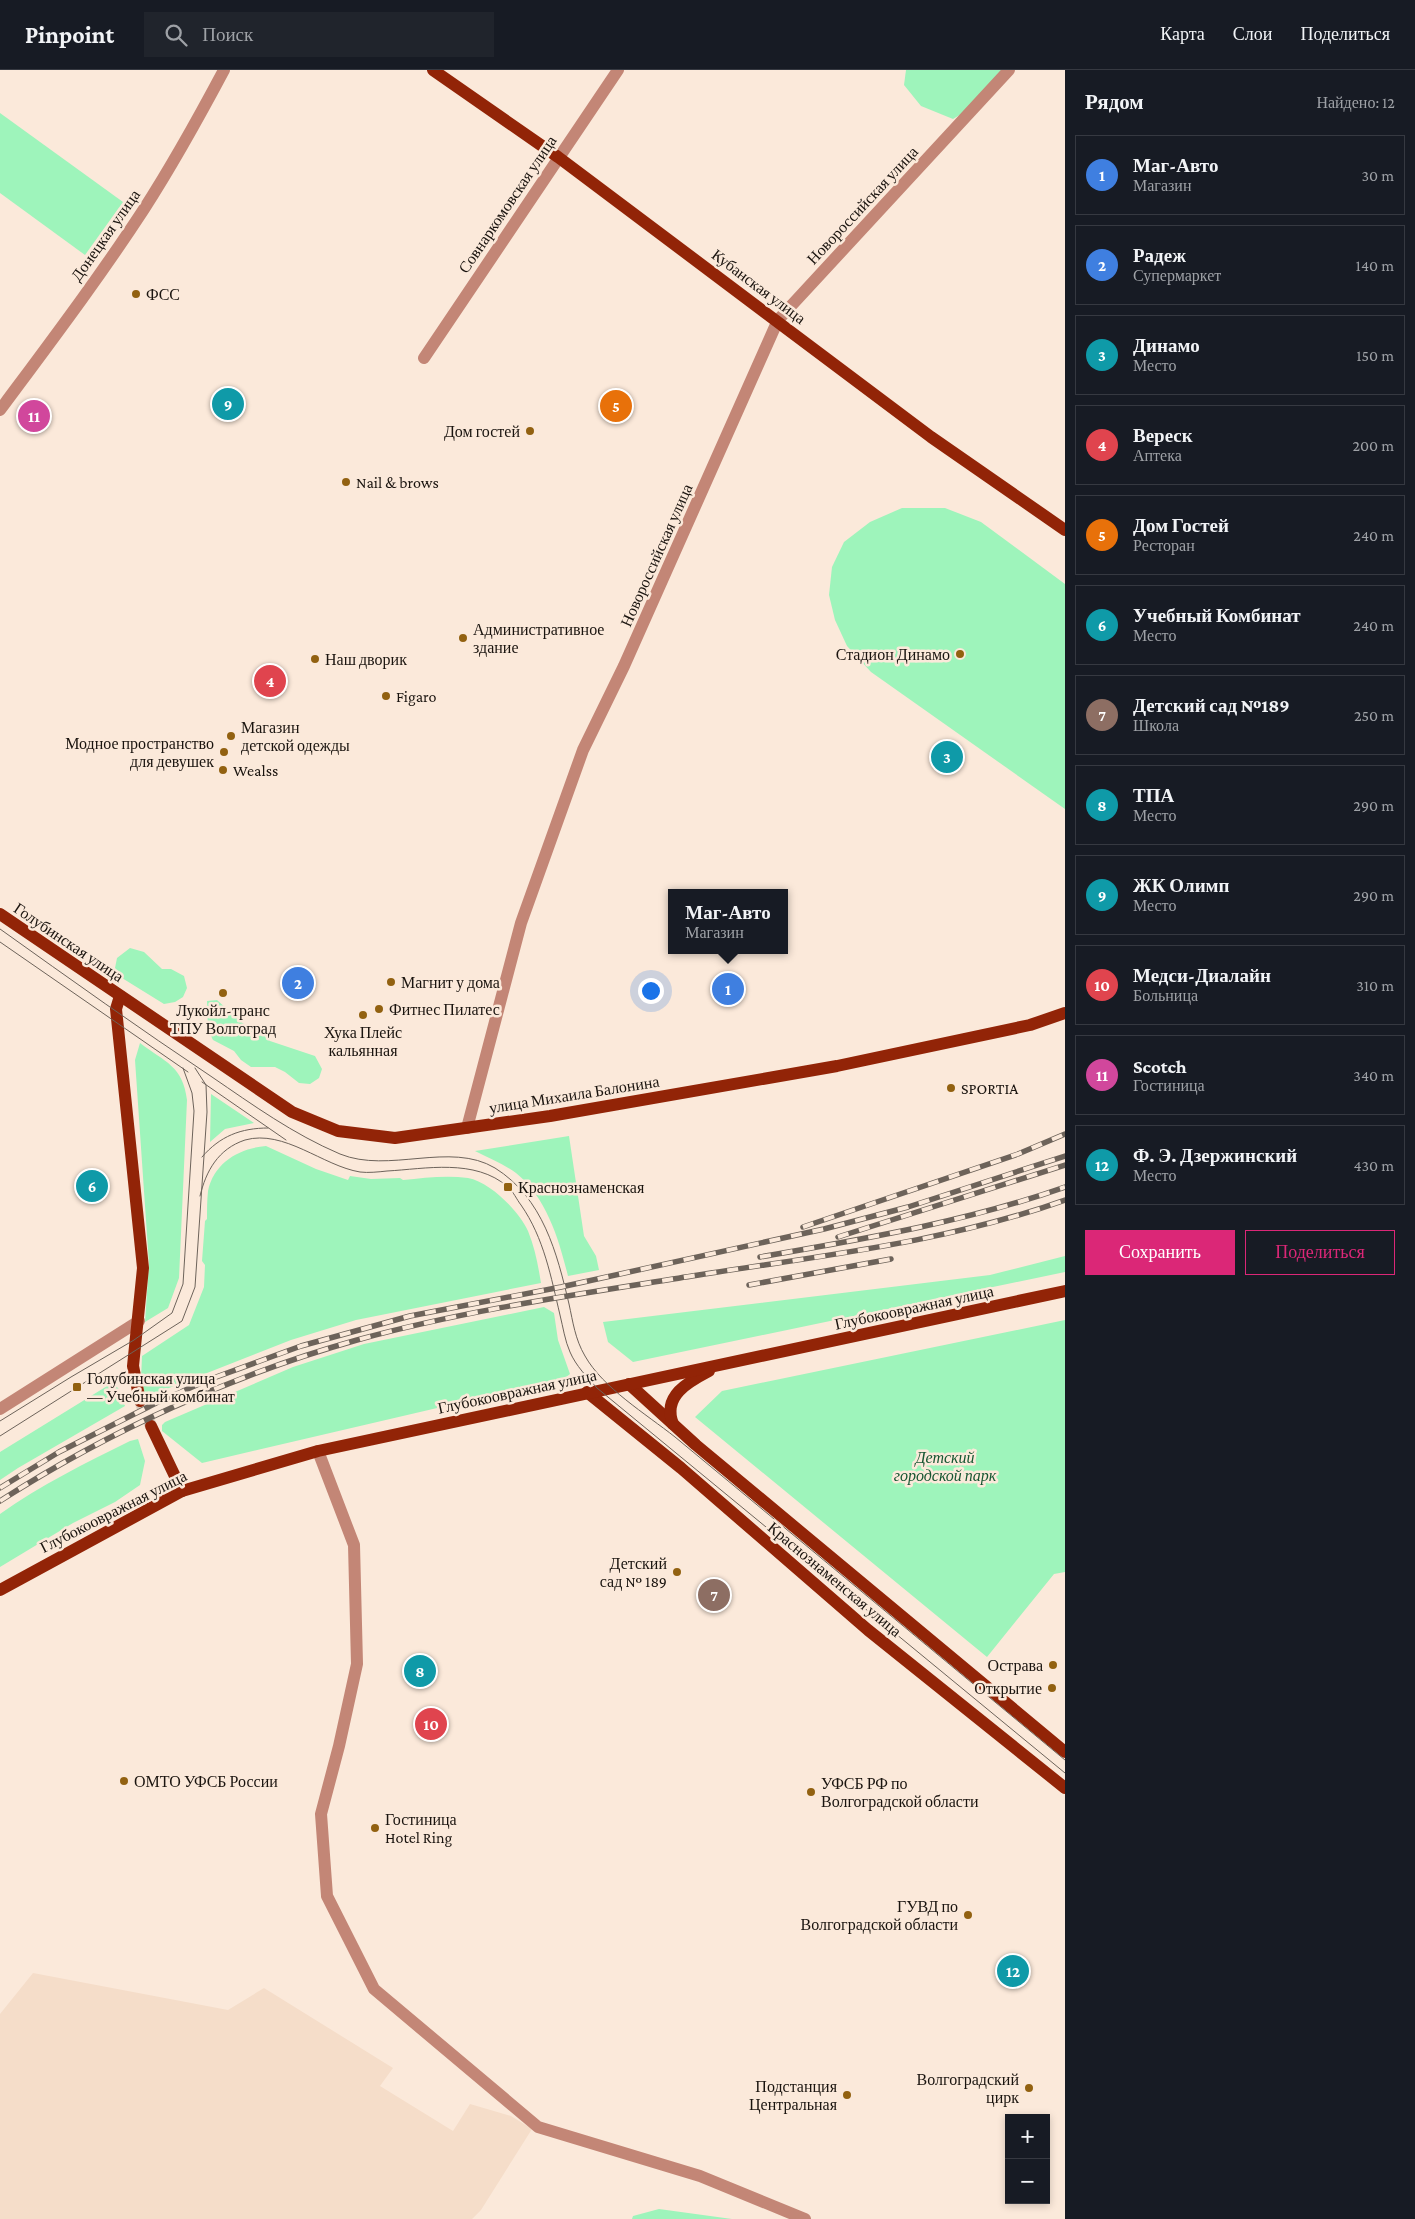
<!DOCTYPE html>
<html lang="ru">
<head>
<meta charset="utf-8">
<style>
  :root { --surface:#171b24; --page:#20242c; --text:#f1f3f6; --muted:#9ea1a6; --line:#363941; --accent:#db2777 }
  body { margin:0; font-family:"Crimson Pro",serif; background:var(--page); color:var(--text) }
  .controls { position:absolute; right:15px; bottom:15px; display:grid; overflow:hidden; border-radius:0px; box-shadow:0 2px 8px #0003 }
  .controls button { width:45px; height:45px; display:grid; place-items:center; padding:0; border:0; border-bottom:1px solid var(--line); background:var(--surface); color:var(--text); font:25px sans-serif }
  .you { position:absolute; left:650px; top:920px; width:18px; height:18px; margin:-12px; border:4px solid #fff; border-radius:50%; background:#1a73e8; box-shadow:0 0 0 8px #1a73e833 }
  .badge { display:grid; place-items:center; width:32px; height:32px; border-radius:50%; background:var(--accent); color:#fff; font-size:16px; font-weight:700 }
  .pin { position:absolute; translate:-50% -50%; border:2px solid #fff; box-shadow:0 1px 5px #0006 }
  .popup { position:absolute; left:668px; top:819px; width:120px; height:65px; box-sizing:border-box; display:grid; place-content:center; border-radius:0px; background:var(--surface); filter:drop-shadow(0 1px 4px #0005); font-size:16px; white-space:nowrap; color:var(--muted) }
  .popup b { font-size:19px; color:var(--text) }
  .popup::after { content:''; position:absolute; left:50%; top:100%; margin-left:-10px; border:10px solid transparent; border-top-color:var(--surface) }
  .list { margin:0; padding:0; list-style:none }
  h2 { display:flex; justify-content:space-between; align-items:center; height:65px; margin:0; padding:0 20px; font-size:21px }
  h2 small { font-size:16px; font-weight:400; color:var(--muted) }
  .list li { display:grid; grid-template-columns:32px 1fr auto; gap:15px; align-items:center; box-sizing:border-box; height:80px; margin:0 10px 10px; padding:0 10px; border:1px solid var(--line); border-radius:0px }
  .list b { display:block; font-size:19px; white-space:nowrap }
  .list p { margin:0; font-size:16px; white-space:nowrap; color:var(--muted) }
  .list em { font-size:16px; font-style:normal; color:var(--muted) }
  .actions { display:flex; gap:10px; padding:15px 20px }
  .actions a { flex:1; padding:11px 0; border:1px solid var(--accent); border-radius:0px; text-align:center; font-size:18px; color:var(--accent) }
  .actions .main { background:var(--accent); color:#fff }
  .icon { flex:none; width:28px; height:28px; fill:none; stroke:currentColor; stroke-width:2; stroke-linecap:round; stroke-linejoin:round }
  .map { position:relative; flex:none; width:1065px; height:2149px; overflow:hidden }
  header { display:flex; align-items:center; gap:30px; box-sizing:border-box; height:70px; padding:0 25px; background:var(--surface); border-bottom:1px solid var(--line) }
  header strong { font-size:24px }
  nav { display:flex; gap:28px; margin-inline-start:auto; font-size:18px }
  .search { width:350px; height:45px; background:var(--page); display:flex; align-items:center; gap:12px; box-sizing:border-box; padding:0 18px; border-radius:0px; color:var(--muted); font-size:19px }
  main { display:flex }
  aside { flex:1; background:var(--surface) }
  .map>svg:first-child { display:block }
  .built { fill:#f5ddc9 }
  .green { fill:#9ef4bb }
  .lines { fill:none; stroke-linecap:round; stroke-linejoin:round }
  .major-tunnel { stroke:#d9c9bc; stroke-width:12; stroke-dasharray:12 6; stroke-linecap:butt }
  .minor { stroke:#c38676; stroke-width:12 }
  .major { stroke:#922407; stroke-width:12 }
  .tram { stroke:#6d635a; stroke-width:1 }
  .rail-casing { stroke:#6d635a; stroke-width:5.5 }
  .rail { stroke:#fbe9da; stroke-width:4; stroke-dasharray:11; stroke-linecap:butt }
  .poi-dot { fill:#926110; stroke:#fbe9da; stroke-width:2 }
  .labels { text-anchor:middle; stroke-width:5; stroke-linejoin:round; paint-order:stroke }
  .street-label { font-size:16px; fill:#1a140f; stroke:#fbe9da }
  .poi-label { font-size:16px; fill:#1a140f; stroke:#fbe9da; text-anchor:start }
  .park-label { font-size:16px; font-style:italic; fill:#165632; stroke:#fbe9da }
</style>
</head>
<body>
<header>
<strong>Pinpoint</strong>
<div class="search"><svg class="icon" aria-label="search" viewBox="0 0 24 24"><circle cx="10" cy="10" r="6"/><path d="M15 15l6 6"/></svg>Поиск</div>
<nav><a>Карта</a><a>Слои</a><a>Поделиться</a></nav>
</header>
<main>
<div class="map">
<svg width="1065" height="2149" viewBox="0 0 1065 2149">
  <rect width="100%" height="100%" fill="#fbe9da"/>
  <path class="built" d="M33,1903L228,1940L264,1918L393,1998L380,2016L453,2061L470,2034L511,2046L532,2059L481,2140L472,2149H0V1944Z"/>
  <g class="green">
    <path d="M906,0H1003L968,40L953,49L921,36L904,15Z"/>
    <path d="M0,43L123,132L85,185L0,123Z"/>
    <path d="M902,438H945L981,452L1065,514V739L871,602L847,576L835,550L829,525L832,497L844,472L870,452Z"/>
    <path d="M130,878L144,882L162,899H171L184,906L187,918L183,927L175,932L164,934L122,908L115,898L117,888Z"/>
    <path d="M217,930L239,950L251,960L262,964L270,971L315,986L322,999L319,1008L310,1014L299,1013L285,1002L275,997H251L241,990L234,981L213,970L208,960L207,931Z"/>
    <path d="M140,973C165,992 183,996 187,1030L179,1208L168,1238L145,1252L149,1194L135,990Z"/>
    <path d="M211,1024L254,1053L225,1059L210,1072Z"/>
    <path d="M569,1066L584,1166L596,1186L599,1200L568,1206C559,1170 547,1128 516,1103C504,1094 488,1088 475,1081Z"/>
    <path d="M266,1076L316,1099L348,1110L350,1106L371,1109L400,1108L403,1110C424,1108 446,1105 468,1108C490,1112 519,1141 528,1161C535,1178 538,1195 541,1213L356,1250L291,1270L146,1327L141,1310L142,1286L189,1255L204,1217L205,1195L202,1191L205,1151L207,1149C207,1140 207,1130 208,1121C214,1092 240,1078 266,1076Z"/>
    <path d="M1065,1186V1202L633,1292L608,1272L603,1252L990,1205Z"/>
    <path d="M544,1237L554,1243L558,1270L570,1304L565,1308L202,1393L162,1361V1355L165,1352L293,1297L364,1274Z"/>
    <path d="M1065,1250V1502L1054,1504L987,1587L695,1347L722,1321Z"/>
    <path d="M112,1313L118,1318L125,1336L18,1398L0,1410V1382Z"/>
    <path d="M138,1369L145,1391L140,1415L115,1432L73,1453L0,1497V1444C40,1415 86,1393 130,1371Z"/>
    <path d="M659,2139L732,2149H632L633,2146Z"/>
  </g>
  <g class="lines">
    <path class="major-tunnel" d="M140,1331L151,1356"/>
    <g class="minor">
      <path d="M424,288L618,0"/>
      <path d="M0,340C49,274 99,208 144,139C173,94 199,47 224,0"/>
      <path d="M467,1058L521,853L583,680L624,596L778,250L1009,0"/>
      <path d="M0,1339L139,1251"/>
      <path d="M318,1381L354,1475L357,1594L339,1676L321,1744L327,1826L374,1919L538,2057L700,2106L805,2149"/>
    </g>
    <g class="major">
      <path d="M433,0L558,87L931,367L1065,460"/>
      <path d="M0,844L292,1042L338,1061L395,1068L550,1046L837,996L1030,955L1065,943"/>
      <path d="M120,926L116,939L143,1198L133,1296L140,1331"/>
      <path d="M629,1314L696,1375L1065,1682"/>
      <path d="M587,1322L681,1398L868,1560L1065,1718"/>
      <path d="M673,1354C662,1326 688,1312 709,1301"/>
      <path d="M151,1356L182,1421"/>
      <path d="M0,1520L182,1421L318,1381L1065,1221"/>
    </g>
    <g class="tram">
      <path d="M0,859C70,909 140,959 212,1007C253,1035 293,1064 340,1084C389,1104 450,1071 495,1098C543,1128 557,1183 569,1234C573,1252 575,1269 585,1286C603,1318 646,1344 675,1367L1065,1690"/>
      <path d="M0,872L188,1002"/>
      <path d="M202,1012L286,1070"/>
      <path d="M202,1087C220,1066 241,1058 268,1058"/>
      <path d="M200,1126C206,1101 218,1079 245,1070C284,1059 323,1096 360,1102C368,1103 378,1102 387,1101C425,1099 475,1088 508,1117C513,1121 517,1130 521,1135C544,1168 551,1207 560,1245C563,1257 565,1271 570,1282C576,1296 587,1307 597,1318L1065,1703"/>
      <path d="M0,1351L71,1307L134,1270L172,1243L183,1214L194,1041L192,1023L183,998"/>
      <path d="M0,1366L182,1251L195,1217L207,1042L206,1015L195,998"/>
    </g>
    <defs>
      <g id="rail">
        <path d="M803,1157L1018,1084L1065,1064"/>
        <path d="M838,1167L1065,1095"/>
        <path d="M760,1187C863,1169 966,1152 1065,1117"/>
        <path d="M749,1215L891,1189"/>
        <path d="M0,1418L59,1382L156,1333L208,1310L301,1276L410,1246L561,1217L824,1159L908,1137L1065,1086"/>
        <path d="M0,1431C109,1361 232,1305 357,1270C466,1240 580,1224 692,1206C817,1186 945,1173 1065,1130"/>
      </g>
    </defs>
    <use href="#rail" class="rail-casing"/>
    <use href="#rail" class="rail"/>
  </g>
  <g class="poi-dot">
    <circle cx="136" cy="224" r="5"/>
    <circle cx="530" cy="361" r="5"/>
    <circle cx="346" cy="412" r="5"/>
    <circle cx="463" cy="568" r="5"/>
    <circle cx="960" cy="584" r="5"/>
    <circle cx="315" cy="589" r="5"/>
    <circle cx="386" cy="626" r="5"/>
    <circle cx="231" cy="666" r="5"/>
    <circle cx="224" cy="682" r="5"/>
    <circle cx="223" cy="700" r="5"/>
    <circle cx="391" cy="912" r="5"/>
    <circle cx="223" cy="923" r="5"/>
    <circle cx="379" cy="939" r="5"/>
    <circle cx="363" cy="945" r="5"/>
    <circle cx="951" cy="1018" r="5"/>
    <rect x="503" y="1112" width="10" height="10" rx="2.5"/>
    <rect x="72" y="1312" width="10" height="10" rx="2.5"/>
    <circle cx="677" cy="1502" r="5"/>
    <circle cx="1053" cy="1595" r="5"/>
    <circle cx="1052" cy="1618" r="5"/>
    <circle cx="124" cy="1711" r="5"/>
    <circle cx="811" cy="1722" r="5"/>
    <circle cx="375" cy="1758" r="5"/>
    <circle cx="968" cy="1845" r="5"/>
    <circle cx="1029" cy="2018" r="5"/>
    <circle cx="847" cy="2025" r="5"/>
  </g>
  <g class="labels">
    <g class="street-label">
      <text transform="translate(507 134) rotate(-56)" y="6">Совнаркомовская улица</text>
      <text transform="translate(862 135) rotate(-47)" y="6">Новороссийская улица</text>
      <text transform="translate(105 165) rotate(-55)" y="6">Донецкая улица</text>
      <text transform="translate(759 216) rotate(37)" y="6">Кубанская улица</text>
      <text transform="translate(656 485) rotate(-66)" y="6">Новороссийская улица</text>
      <text transform="translate(69 872) rotate(34)" y="6">Голубинская улица</text>
      <text transform="translate(574 1024) rotate(-9)" y="6">улица Михаила Балонина</text>
      <text transform="translate(914 1237) rotate(-12)" y="6">Глубокоовражная улица</text>
      <text transform="translate(517 1321) rotate(-12)" y="6">Глубокоовражная улица</text>
      <text transform="translate(113 1441) rotate(-27)" y="6">Глубокоовражная улица</text>
      <text transform="translate(835 1509) rotate(40)" y="6">Краснознаменская улица</text>
    </g>
    <g class="poi-label">
      <text x="146" y="230">ФСС</text>
      <text x="520" y="367" text-anchor="end">Дом гостей</text>
      <text x="356" y="418">Nail &amp; brows</text>
      <text x="473" y="565">Административное<tspan x="473" dy="18">здание</tspan></text>
      <text x="950" y="590" text-anchor="end">Стадион Динамо</text>
      <text x="325" y="595">Наш дворик</text>
      <text x="396" y="632">Figaro</text>
      <text x="241" y="663">Магазин<tspan x="241" dy="18">детской одежды</tspan></text>
      <text x="214" y="679" text-anchor="end">Модное пространство<tspan x="214" dy="18">для девушек</tspan></text>
      <text x="233" y="706">Wealss</text>
      <text x="401" y="918">Магнит у дома</text>
      <text x="389" y="945">Фитнес Пилатес</text>
      <text x="223" y="946" text-anchor="middle">Лукойл-транс<tspan x="223" dy="18">ТПУ Волгоград</tspan></text>
      <text x="363" y="968" text-anchor="middle">Хука Плейс<tspan x="363" dy="18">кальянная</tspan></text>
      <text x="961" y="1024">SPORTIA</text>
      <text x="518" y="1123">Краснознаменская</text>
      <text x="87" y="1314">Голубинская улица<tspan x="87" dy="18">— Учебный комбинат</tspan></text>
      <text x="667" y="1499" text-anchor="end">Детский<tspan x="667" dy="18">сад № 189</tspan></text>
      <text x="1043" y="1601" text-anchor="end">Острава</text>
      <text x="1042" y="1624" text-anchor="end">Открытие</text>
      <text x="134" y="1717">ОМТО УФСБ России</text>
      <text x="821" y="1719">УФСБ РФ по<tspan x="821" dy="18">Волгоградской области</tspan></text>
      <text x="385" y="1755">Гостиница<tspan x="385" dy="18">Hotel Ring</tspan></text>
      <text x="958" y="1842" text-anchor="end">ГУВД по<tspan x="958" dy="18">Волгоградской области</tspan></text>
      <text x="1019" y="2015" text-anchor="end">Волгоградский<tspan x="1019" dy="18">цирк</tspan></text>
      <text x="837" y="2022" text-anchor="end">Подстанция<tspan x="837" dy="18">Центральная</tspan></text>
    </g>
    <g class="park-label">
      <text x="945" y="1393">Детский<tspan x="945" dy="18">городской парк</tspan></text>
    </g>
  </g>
</svg>
<div class="controls">
<button>+</button>
<button>−</button>
</div>
<div class="you"></div>
<div class="pin badge" style="left:728px;top:919px;background:#3f7fe0">1</div>
<div class="popup"><b>Маг-Авто</b>Магазин</div>
<div class="pin badge" style="left:298px;top:913px;background:#3f7fe0">2</div>
<div class="pin badge" style="left:947px;top:687px;background:#0f9aa8">3</div>
<div class="pin badge" style="left:270px;top:611px;background:#e0444e">4</div>
<div class="pin badge" style="left:616px;top:336px;background:#e8710a">5</div>
<div class="pin badge" style="left:92px;top:1116px;background:#0f9aa8">6</div>
<div class="pin badge" style="left:714px;top:1525px;background:#8d6e63">7</div>
<div class="pin badge" style="left:420px;top:1601px;background:#0f9aa8">8</div>
<div class="pin badge" style="left:228px;top:334px;background:#0f9aa8">9</div>
<div class="pin badge" style="left:431px;top:1654px;background:#e0444e">10</div>
<div class="pin badge" style="left:34px;top:346px;background:#d1479c">11</div>
<div class="pin badge" style="left:1013px;top:1901px;background:#0f9aa8">12</div>
</div>
<aside>
<h2>Рядом<small>Найдено: 12</small></h2>
<ul class="list">
<li><span class="badge" style="background:#3f7fe0">1</span><div><b>Маг-Авто</b><p>Магазин</p></div><em>30 m</em></li>
<li><span class="badge" style="background:#3f7fe0">2</span><div><b>Радеж</b><p>Супермаркет</p></div><em>140 m</em></li>
<li><span class="badge" style="background:#0f9aa8">3</span><div><b>Динамо</b><p>Место</p></div><em>150 m</em></li>
<li><span class="badge" style="background:#e0444e">4</span><div><b>Вереск</b><p>Аптека</p></div><em>200 m</em></li>
<li><span class="badge" style="background:#e8710a">5</span><div><b>Дом Гостей</b><p>Ресторан</p></div><em>240 m</em></li>
<li><span class="badge" style="background:#0f9aa8">6</span><div><b>Учебный Комбинат</b><p>Место</p></div><em>240 m</em></li>
<li><span class="badge" style="background:#8d6e63">7</span><div><b>Детский сад №189</b><p>Школа</p></div><em>250 m</em></li>
<li><span class="badge" style="background:#0f9aa8">8</span><div><b>ТПА</b><p>Место</p></div><em>290 m</em></li>
<li><span class="badge" style="background:#0f9aa8">9</span><div><b>ЖК Олимп</b><p>Место</p></div><em>290 m</em></li>
<li><span class="badge" style="background:#e0444e">10</span><div><b>Медси-Диалайн</b><p>Больница</p></div><em>310 m</em></li>
<li><span class="badge" style="background:#d1479c">11</span><div><b>Scotch</b><p>Гостиница</p></div><em>340 m</em></li>
<li><span class="badge" style="background:#0f9aa8">12</span><div><b>Ф. Э. Дзержинский</b><p>Место</p></div><em>430 m</em></li>
</ul>
<div class="actions"><a class="main">Сохранить</a><a>Поделиться</a></div>
</aside>
</main>
</body>
</html>
